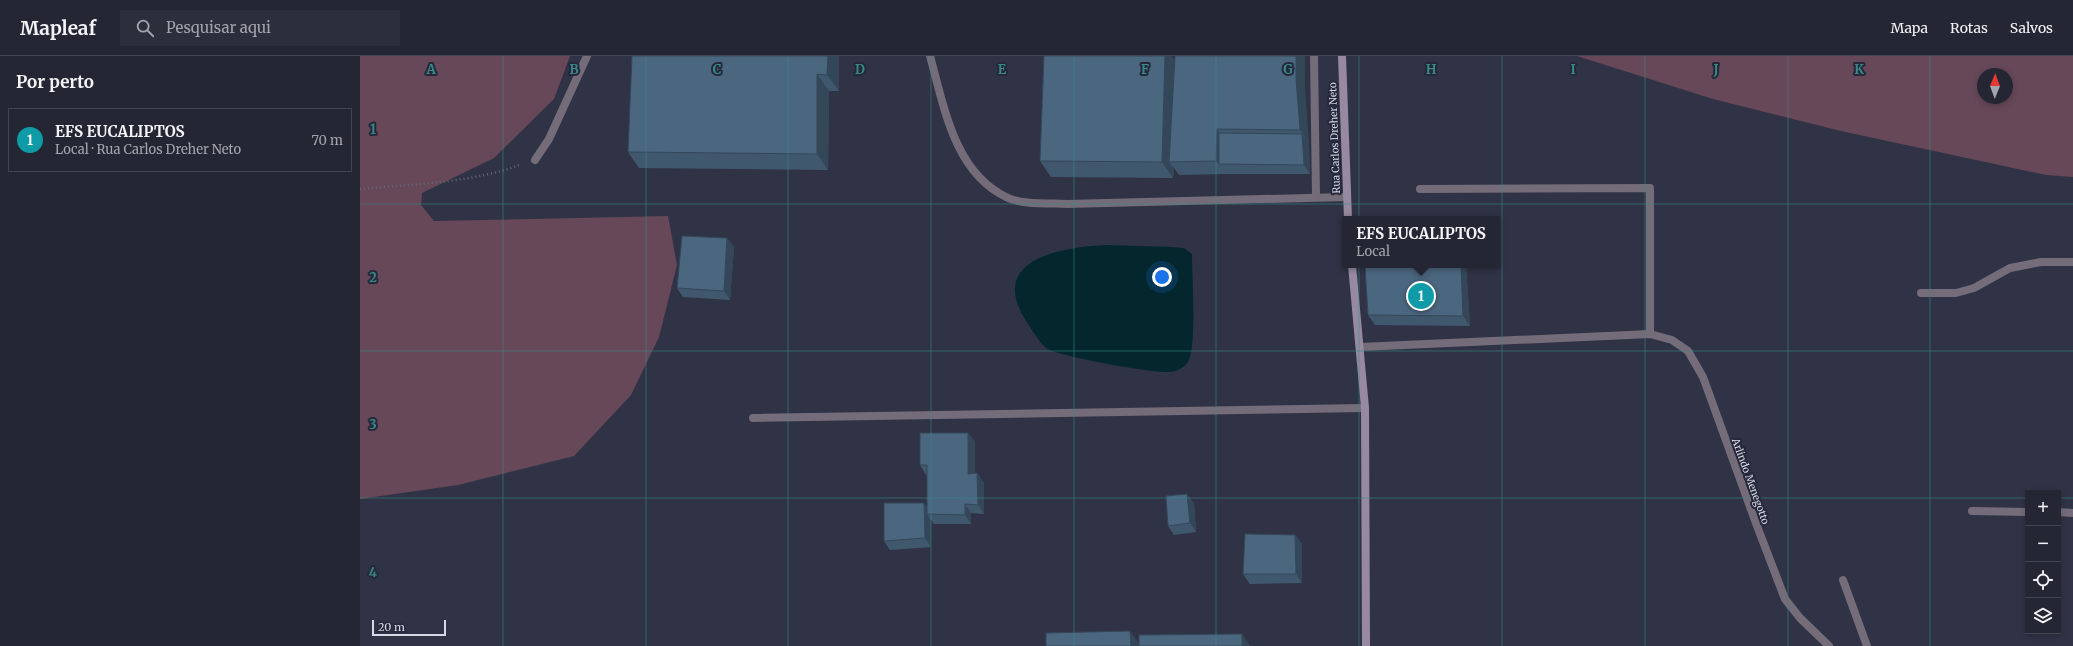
<!DOCTYPE html>
<html lang="pt">
<head>
<meta charset="utf-8">
<style>
  :root { --surface:#242634; --page:#2c2e3c; --text:#f1f3f6; --muted:#a3a5ac; --line:#41434f; --accent:#bac045 }
  body { margin:0; font-family:Merriweather,serif; background:var(--page); color:var(--text) }
  .controls { position:absolute; right:12px; bottom:12px; display:grid; overflow:hidden; border-radius:0px; box-shadow:0 2px 6px #0003 }
  .controls button { width:36px; height:36px; display:grid; place-items:center; padding:0; border:0; border-bottom:1px solid var(--line); background:var(--surface); color:var(--text); font:20px sans-serif }
  .compass { position:absolute; left:1617px; top:12px; width:36px; height:36px; border-radius:50%; background:var(--surface); box-shadow:0 2px 6px #0003; rotate:1deg }
  .scale { position:absolute; left:12px; bottom:10px; width:74px; box-sizing:border-box; padding-left:4px; border:2px solid #d7d9e6; border-top:0; font-size:11px; line-height:14px; white-space:nowrap; color:#d7d9e6; -webkit-text-stroke:3px #26283b; paint-order:stroke }
  .you { position:absolute; left:802px; top:221px; width:14px; height:14px; margin:-10px; border:3px solid #fff; border-radius:50%; background:#1a73e8; box-shadow:0 0 0 6px #1a73e833 }
  .badge { display:grid; place-items:center; width:26px; height:26px; border-radius:50%; background:var(--accent); color:#fff; font-size:13px; font-weight:700 }
  .pin { position:absolute; translate:-50% -50%; border:2px solid #fff; box-shadow:0 1px 4px #0006 }
  .popup { position:absolute; left:982px; top:160px; width:158px; height:52px; box-sizing:border-box; display:grid; place-content:center; border-radius:0px; background:var(--surface); filter:drop-shadow(0 1px 3px #0005); font-size:13px; white-space:nowrap; color:var(--muted) }
  .popup b { font-size:15px; color:var(--text) }
  .popup::after { content:''; position:absolute; left:50%; top:100%; margin-left:-8px; border:8px solid transparent; border-top-color:var(--surface) }
  .list { margin:0; padding:0; list-style:none }
  h2 { display:flex; justify-content:space-between; align-items:center; height:52px; margin:0; padding:0 16px; font-size:17px }
  h2 small { font-size:13px; font-weight:400; color:var(--muted) }
  .list li { display:grid; grid-template-columns:26px 1fr auto; gap:12px; align-items:center; box-sizing:border-box; height:64px; margin:0 8px 8px; padding:0 8px; border:1px solid var(--line); border-radius:0px }
  .list b { display:block; font-size:15px; white-space:nowrap }
  .list p { margin:0; font-size:13px; white-space:nowrap; color:var(--muted) }
  .list em { font-size:13px; font-style:normal; color:var(--muted) }
  .icon { flex:none; width:22px; height:22px; fill:none; stroke:currentColor; stroke-width:2; stroke-linecap:round; stroke-linejoin:round }
  .map { position:relative; flex:none; width:1713px; height:590px; overflow:hidden }
  header { display:flex; align-items:center; gap:24px; box-sizing:border-box; height:56px; padding:0 20px; background:var(--surface); border-bottom:1px solid var(--line) }
  header strong { font-size:19px }
  nav { display:flex; gap:22px; margin-inline-start:auto; font-size:14px }
  .search { width:280px; height:36px; background:var(--page); display:flex; align-items:center; gap:10px; box-sizing:border-box; padding:0 14px; border-radius:0px; color:var(--muted); font-size:15px }
  main { display:flex }
  aside { flex:1; background:var(--surface) }
  .map>svg:first-child { display:block }
  .green { fill:#664858; fill-rule:evenodd }
  .water { fill:#04272e }
  .lines { fill:none; stroke-linecap:round; stroke-linejoin:round }
  .path { stroke:#656879; stroke-width:2.5; stroke-dasharray:1 3; stroke-linecap:butt }
  .lane { stroke:#746c79; stroke-width:8 }
  .street { stroke:#746c79; stroke-width:8 }
  .secondary { stroke:#978aa0; stroke-width:8 }
  .wall { fill:#40586d }
  .shaded-wall { fill:#344759 }
  .building { fill:#4b667f; stroke:#344759 }
  .grid { fill:none; stroke:#378a86; stroke-width:1; stroke-opacity:0.55 }
  .labels { text-anchor:middle; stroke-width:4; stroke-linejoin:round; paint-order:stroke }
  .street-label { font-size:10px; fill:#d7d9e6; stroke:#26283b }
  .grid-label { font-size:13px; text-anchor:middle; font-weight:bold; fill:#378a86; stroke:#26283b; stroke-width:4; stroke-linejoin:round; paint-order:stroke }
</style>
</head>
<body>
<header>
<strong>Mapleaf</strong>
<div class="search"><svg class="icon" aria-label="search" viewBox="0 0 24 24"><circle cx="10" cy="10" r="6"/><path d="M15 15l6 6"/></svg>Pesquisar aqui</div>
<nav><a>Mapa</a><a>Rotas</a><a>Salvos</a></nav>
</header>
<main>
<aside>
<h2>Por perto<small></small></h2>
<ul class="list">
<li><span class="badge" style="background:#0f9aa8">1</span><div><b>EFS EUCALIPTOS</b><p>Local · Rua Carlos Dreher Neto</p></div><em>70 m</em></li>
</ul>
</aside>
<div class="map">
<svg width="1713" height="590" viewBox="0 0 1713 590">
  <rect width="100%" height="100%" fill="#303346"/>
  <g class="green">
    <path d="M0,0H210L194,43L134,102L62,137L61,149L74,165L308,160L317,209L299,281L271,339L214,400L98,429L0,443Z"/>
    <path d="M1217,0H1713V121L1686,119L1481,75L1353,43ZM1623,18H1647V42H1623Z"/>
  </g>
  <path class="water" d="M746,189L812,191L824,192L832,198C832,218 837,292 828,306C823,313 815,316 807,316C792,317 696,300 686,292C679,286 668,268 663,260C630,201 706,191 746,189Z"/>
  <g class="lines">
    <path class="path" d="M0,133C50,128 113,127 159,109"/>
    <g class="lane">
      <path d="M570,0C584,50 594,116 646,141C661,149 689,147 707,148L986,141"/>
      <path d="M954,0L956,141"/>
      <path d="M175,104L189,83L227,0"/>
      <path d="M393,362L1005,352"/>
      <path d="M1483,524L1507,590"/>
    </g>
    <g class="street">
      <path d="M1060,133L1290,132V278"/>
      <path d="M1561,237H1596L1614,232L1650,212L1681,206H1713"/>
      <path d="M1000,291L1290,278L1312,284L1328,295L1343,321L1397,470L1425,543L1440,562L1469,590"/>
      <path d="M1612,455L1668,456"/>
      <path d="M1698,456L1713,457"/>
    </g>
    <g class="secondary">
      <path d="M982,0L988,163"/>
      <path d="M992,209L1005,352L1006,590"/>
    </g>
  </g>
  <g class="wall">
    <path d="M479,0V35H469L468,114L279,112L268,96Z"/>
    <path d="M684,0H811L815,6L945,35L950,118H865L819,119L814,112L813,122L691,121L680,105Z"/>
    <path d="M367,182L374,191L370,244L323,241L317,232Z"/>
    <path d="M1106,209L1110,270L1015,269L1008,259Z"/>
    <path d="M608,377L615,386V418L617,417L624,427V458L611,457V468H574L571,464V491L530,494L524,485L564,447L567,451V419H566L560,409Z"/>
    <path d="M834,447L836,476L814,479L808,470Z"/>
    <path d="M935,479L942,488V527L890,528L883,518Z"/>
  </g>
  <g class="shaded-wall">
    <path d="M468,0H479V35L467,19Z"/>
    <path d="M805,0H811L816,8L809,106L814,112L813,122L802,106Z"/>
    <path d="M936,0H945V35L949,87L940,74L936,22Z"/>
    <path d="M457,18L469,35L468,114L457,98Z"/>
    <path d="M857,73L866,86L859,108L856,105Z"/>
    <path d="M942,78L949,87L950,118L944,109Z"/>
    <path d="M367,182L374,191L370,244L364,235Z"/>
    <path d="M1101,209H1106L1110,270L1103,260Z"/>
    <path d="M608,377L615,386V427L608,418Z"/>
    <path d="M617,417L624,427V458L618,449Z"/>
    <path d="M827,438L834,447L836,476L830,467Z"/>
    <path d="M564,447L571,456L567,458L571,464V491L565,482Z"/>
    <path d="M605,448L611,457V468L605,459Z"/>
    <path d="M935,479L942,488V527L936,518Z"/>
    <path d="M770,575L781,590H771Z"/>
    <path d="M882,578L890,590H882Z"/>
  </g>
  <g class="building">
    <path d="M272,0H468L467,19L457,18V98L268,96Z"/>
    <path d="M684,0H805L802,106L680,105Z"/>
    <path d="M815,0H936V22L940,74L857,73L856,105L809,106Z"/>
    <path d="M859,77L942,78L944,109L859,108Z"/>
    <path d="M322,180L367,182L364,235L317,232Z"/>
    <path d="M1005,209H1101L1103,260L1008,259Z"/>
    <path d="M560,377H608V418L617,417L618,449L605,448V459L567,458V409H560Z"/>
    <path d="M827,438L830,467L808,470L806,440Z"/>
    <path d="M524,447H564L565,482L524,485Z"/>
    <path d="M885,478L935,479L936,518H883Z"/>
    <path d="M770,575L771,590H686V577Z"/>
    <path d="M882,578V590H779V579Z"/>
  </g>
  <path class="grid" d="M143,0V590M286,0V590M428,0V590M571,0V590M714,0V590M856,0V590M999,0V590M1142,0V590M1285,0V590M1428,0V590M1570,0V590M0,148H1713M0,295H1713M0,442H1668M1698,442H1713"/>
  <g class="labels">
    <g class="street-label">
      <text transform="translate(974 82) rotate(-92)" y="4">Rua Carlos Dreher Neto</text>
      <text transform="translate(1391 425) rotate(70)" y="4">Arlindo Menegotto</text>
    </g>
  </g>
  <g class="grid-label">
    <text x="71" y="18">A</text>
    <text x="214" y="18">B</text>
    <text x="357" y="18">C</text>
    <text x="500" y="18">D</text>
    <text x="642" y="18">E</text>
    <text x="785" y="18">F</text>
    <text x="928" y="18">G</text>
    <text x="1071" y="18">H</text>
    <text x="1213" y="18">I</text>
    <text x="1356" y="18">J</text>
    <text x="1499" y="18">K</text>
    <text x="13" y="78">1</text>
    <text x="13" y="226">2</text>
    <text x="13" y="373">3</text>
    <text x="13" y="521">4</text>
  </g>
</svg>
<div class="controls">
<button>+</button>
<button>−</button>
<button><svg class="icon" aria-label="locate" viewBox="0 0 24 24"><circle cx="12" cy="12" r="6"/><path d="M12 2v4M12 18v4M2 12h4M18 12h4"/></svg></button>
<button><svg class="icon" aria-label="layers" viewBox="0 0 24 24"><path d="M12 4l9 5-9 5-9-5zM3 14l9 5 9-5"/></svg></button>
</div>
<svg class="compass" viewBox="-18 -18 36 36"><path d="M0-13l5 13h-10z" fill="#e53935"/><path d="M0 13l5-13h-10z" fill="#a3a5ac"/></svg>
<div class="scale">20 m</div>
<div class="you"></div>
<div class="pin badge" style="left:1061px;top:240px;background:#0f9aa8">1</div>
<div class="popup"><b>EFS EUCALIPTOS</b>Local</div>
</div>
</main>
</body>
</html>
